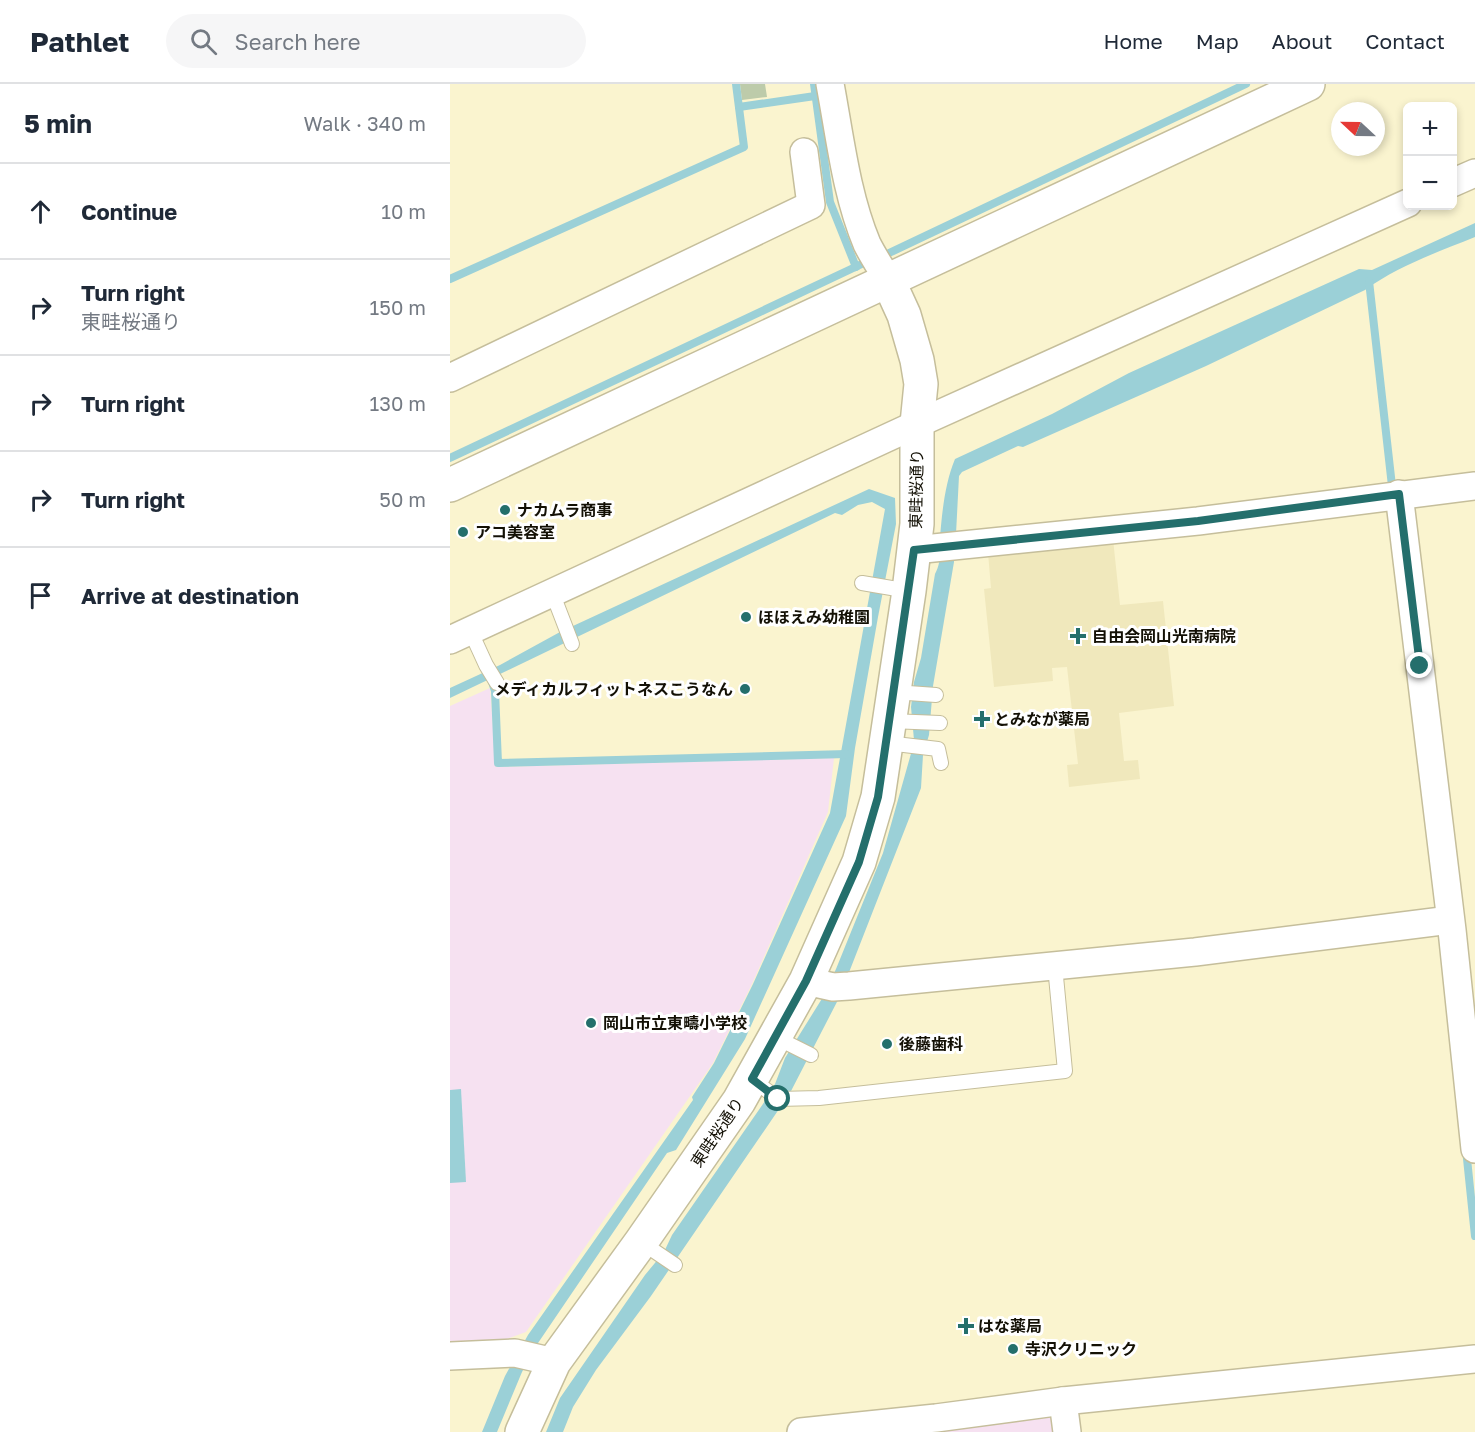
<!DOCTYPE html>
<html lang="en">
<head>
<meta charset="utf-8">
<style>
  :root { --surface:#fff; --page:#f6f6f7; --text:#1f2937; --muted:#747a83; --line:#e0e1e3 }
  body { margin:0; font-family:"Golos Text","Noto Sans JP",sans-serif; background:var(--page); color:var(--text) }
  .controls { position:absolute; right:18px; top:18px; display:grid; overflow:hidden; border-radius:9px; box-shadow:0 3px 9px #0003 }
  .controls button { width:54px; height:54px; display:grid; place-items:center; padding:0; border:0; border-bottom:2px solid var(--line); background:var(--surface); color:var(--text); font:30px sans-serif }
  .compass { position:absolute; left:881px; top:18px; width:54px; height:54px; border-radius:50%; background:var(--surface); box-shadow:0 3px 9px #0003; rotate:292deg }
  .stop { position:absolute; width:18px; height:18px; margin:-14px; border:4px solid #246f6c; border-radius:50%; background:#fff }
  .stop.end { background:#246f6c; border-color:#fff; box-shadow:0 2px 6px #0008 }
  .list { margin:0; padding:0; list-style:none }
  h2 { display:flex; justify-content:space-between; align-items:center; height:78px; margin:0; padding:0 24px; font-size:26px }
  h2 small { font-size:20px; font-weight:400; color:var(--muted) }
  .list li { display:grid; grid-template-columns:39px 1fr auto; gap:18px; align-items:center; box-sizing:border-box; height:96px; padding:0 24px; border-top:2px solid var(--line) }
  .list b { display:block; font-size:22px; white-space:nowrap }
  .list p { margin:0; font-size:20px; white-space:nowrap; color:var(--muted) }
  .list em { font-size:20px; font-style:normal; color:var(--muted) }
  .icon { flex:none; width:33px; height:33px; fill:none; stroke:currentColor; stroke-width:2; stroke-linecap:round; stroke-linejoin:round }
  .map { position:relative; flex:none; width:1025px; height:1348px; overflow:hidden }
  header { display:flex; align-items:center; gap:36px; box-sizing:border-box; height:84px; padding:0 30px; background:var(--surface); border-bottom:2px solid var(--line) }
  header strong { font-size:28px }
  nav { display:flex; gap:33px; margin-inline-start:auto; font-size:21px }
  .search { width:420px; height:54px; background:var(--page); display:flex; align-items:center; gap:15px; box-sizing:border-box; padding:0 21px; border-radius:33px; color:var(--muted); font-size:22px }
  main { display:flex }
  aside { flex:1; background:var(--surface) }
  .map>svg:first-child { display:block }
  .built { fill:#f0e8bc }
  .education { fill:#f6e1f1 }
  .green { fill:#bdcbaa }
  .water { fill:#9bd0d7 }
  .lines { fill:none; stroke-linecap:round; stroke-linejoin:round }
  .stream { stroke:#9bd0d7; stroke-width:8 }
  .lane-casing { stroke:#c5be9b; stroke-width:16 }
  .street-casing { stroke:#c5be9b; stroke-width:30 }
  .secondary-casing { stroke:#c5be9b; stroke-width:36 }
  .lane { stroke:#fff; stroke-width:14 }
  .street { stroke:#fff; stroke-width:27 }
  .secondary { stroke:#fff; stroke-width:33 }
  .route { stroke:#246f6c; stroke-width:8 }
  .poi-dot { fill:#246f6c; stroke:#fff; stroke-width:2 }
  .labels { text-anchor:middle; stroke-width:6; stroke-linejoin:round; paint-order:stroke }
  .street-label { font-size:16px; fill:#131005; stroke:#fff }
  .poi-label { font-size:16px; font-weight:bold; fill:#131005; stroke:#fff; text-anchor:start }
</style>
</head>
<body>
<header>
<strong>Pathlet</strong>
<div class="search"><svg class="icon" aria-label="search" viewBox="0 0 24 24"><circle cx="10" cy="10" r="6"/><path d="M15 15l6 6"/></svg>Search here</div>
<nav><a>Home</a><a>Map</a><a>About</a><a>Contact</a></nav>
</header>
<main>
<aside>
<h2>5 min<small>Walk · 340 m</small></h2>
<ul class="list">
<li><svg class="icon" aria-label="ahead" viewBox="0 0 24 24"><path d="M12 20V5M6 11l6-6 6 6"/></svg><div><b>Continue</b></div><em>10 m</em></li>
<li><svg class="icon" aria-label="right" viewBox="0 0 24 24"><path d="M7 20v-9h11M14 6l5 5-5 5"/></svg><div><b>Turn right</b><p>東畦桜通り</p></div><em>150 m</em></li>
<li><svg class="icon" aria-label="right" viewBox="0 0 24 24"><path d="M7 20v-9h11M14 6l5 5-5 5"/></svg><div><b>Turn right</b></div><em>130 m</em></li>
<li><svg class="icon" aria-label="right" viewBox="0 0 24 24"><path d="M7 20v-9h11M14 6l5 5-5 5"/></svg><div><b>Turn right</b></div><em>50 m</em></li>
<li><svg class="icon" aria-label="arrive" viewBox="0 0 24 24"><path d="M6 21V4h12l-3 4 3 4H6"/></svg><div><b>Arrive at destination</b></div></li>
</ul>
</aside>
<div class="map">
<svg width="1025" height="1348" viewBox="0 0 1025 1348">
  <rect width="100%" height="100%" fill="#faf4cf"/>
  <path class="built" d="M663,455L670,521L713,517L724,622L669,629L674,677L688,676L690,695L619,703L617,681L628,680L617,583L602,584L603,597L544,603L534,505L541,504L538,469Z"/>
  <g class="education">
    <path d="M40,604L46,683L384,674L378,728L302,900L263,979L76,1248L43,1260L0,1267V622Z"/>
    <path d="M604,1329L606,1348H449Z"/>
  </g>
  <path class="green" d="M290,0H315L317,13L292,16Z"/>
  <g class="water">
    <path d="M1025,139V153C988,168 948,182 915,206L756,282L573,363L568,362L512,388L509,392L506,450L503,456L504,478L483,602L479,651L473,671L471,704L389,914L340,1009L201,1212L146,1286L123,1323L113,1348H96L110,1314L195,1191L214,1168L222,1151L315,1017L325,1000L335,974L373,913L386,885L433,769L462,666L464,656L461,623L464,598L471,574L485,490C492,477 489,468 490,454C492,428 495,399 505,375L602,330L679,289L909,185L922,186Z"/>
    <path d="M419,405L445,414L446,440L428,533L405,664L396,732L295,955L226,1066L217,1069L86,1262L72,1288L47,1348H32L55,1292L78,1251L243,1016L242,1013L264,979L303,900L380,729L435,425L422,418L408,421L392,431L385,429L0,614V604L50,581L110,548Z"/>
    <path d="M11,1005L16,1098L0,1099V1006Z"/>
  </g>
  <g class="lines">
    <g class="stream">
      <path d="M364,0L380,118L406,183"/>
      <path d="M289,23L365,12"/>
      <path d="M439,169L796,0"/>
      <path d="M0,195L294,63L286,0"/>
      <path d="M919,197L942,402"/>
      <path d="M0,374L416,178"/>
      <path d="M42,598L45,607L48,679L397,670"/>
      <path d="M1016,1065L1025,1152"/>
    </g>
    <defs>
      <g id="lane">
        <path d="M412,499L459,507"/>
        <path d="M102,508L122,560"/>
        <path d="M20,546L36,581L47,599"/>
        <path d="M444,608L486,611"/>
        <path d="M440,637L490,639"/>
        <path d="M437,659L488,665L491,679"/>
        <path d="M325,953L361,971"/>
        <path d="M302,995L328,1015L369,1014L615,987L605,882"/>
        <path d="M191,1158L225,1181"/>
      </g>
      <g id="street">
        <path d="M380,0C390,53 396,110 417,160C423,172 431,184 438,196"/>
        <path d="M1002,99L1025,89"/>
        <path d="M0,294L361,121L354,68"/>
        <path d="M949,410L1002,846L1025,1065"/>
        <path d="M464,466L748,437L1025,402"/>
        <path d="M0,556L467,340L958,119"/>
        <path d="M356,897L383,903L399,902L745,868L1000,836"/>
        <path d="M0,1272L65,1269L104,1278"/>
        <path d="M613,1317L617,1348"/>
        <path d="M351,1348L486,1334L613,1317L1025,1275"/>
      </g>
      <g id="secondary">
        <path d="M0,401L858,0"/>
        <path d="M72,1348L104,1278L191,1158L289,1017L356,897L409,778L428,713L459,507L467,440V340L471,300L467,276L454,231L438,196"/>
      </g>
    </defs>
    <use href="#lane" class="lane-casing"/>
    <use href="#street" class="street-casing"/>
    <use href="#secondary" class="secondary-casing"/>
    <use href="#lane" class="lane"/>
    <use href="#street" class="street"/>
    <use href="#secondary" class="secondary"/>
  </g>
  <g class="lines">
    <path class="route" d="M328,1015L302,995L356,897L409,778L428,713L464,466L748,437L949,410L970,582"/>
  </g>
  <g class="poi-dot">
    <circle cx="55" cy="426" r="6"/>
    <circle cx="13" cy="448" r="6"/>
    <circle cx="296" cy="533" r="6"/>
    <path d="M625 543h6v6h6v6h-6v6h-6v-6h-6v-6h6z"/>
    <circle cx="295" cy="605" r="6"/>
    <path d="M529 626h6v6h6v6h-6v6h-6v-6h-6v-6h6z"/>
    <circle cx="141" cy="939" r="6"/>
    <circle cx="437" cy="960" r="6"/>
    <path d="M513 1233h6v6h6v6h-6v6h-6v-6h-6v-6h6z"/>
    <circle cx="563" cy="1265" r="6"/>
  </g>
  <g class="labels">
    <g class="street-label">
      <text transform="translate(466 405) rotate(-89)" y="6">東畦桜通り</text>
      <text transform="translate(267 1048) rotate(-56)" y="6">東畦桜通り</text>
    </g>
    <g class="poi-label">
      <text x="67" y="432">ナカムラ商事</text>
      <text x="25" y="454">アコ美容室</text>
      <text x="308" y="539">ほほえみ幼稚園</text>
      <text x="642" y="558">自由会岡山光南病院</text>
      <text x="283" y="611" text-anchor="end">メディカルフィットネスこうなん</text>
      <text x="544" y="641">とみなが薬局</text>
      <text x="153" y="945">岡山市立東疇小学校</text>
      <text x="449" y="966">後藤歯科</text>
      <text x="528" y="1248">はな薬局</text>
      <text x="575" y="1271">寺沢クリニック</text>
    </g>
  </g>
</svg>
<div class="controls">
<button>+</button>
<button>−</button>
</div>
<svg class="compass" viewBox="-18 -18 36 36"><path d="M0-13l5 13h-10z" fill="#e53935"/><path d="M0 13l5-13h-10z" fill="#747a83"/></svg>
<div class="stop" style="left:328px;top:1015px"></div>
<div class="stop end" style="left:970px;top:582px"></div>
</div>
</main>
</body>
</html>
